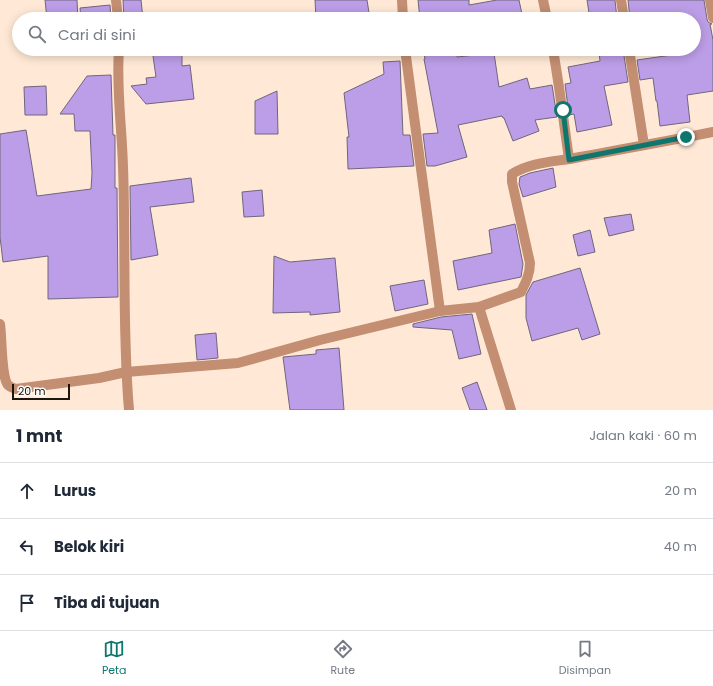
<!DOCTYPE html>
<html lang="id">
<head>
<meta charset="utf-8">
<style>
  :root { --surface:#fff; --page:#f2f2f3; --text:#1f2937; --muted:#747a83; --line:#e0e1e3; --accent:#0f766e }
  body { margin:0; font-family:Poppins,sans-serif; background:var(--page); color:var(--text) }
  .scale { position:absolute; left:12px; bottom:10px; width:58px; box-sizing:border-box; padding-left:4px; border:2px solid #1c150e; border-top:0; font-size:11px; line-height:14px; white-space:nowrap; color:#1c150e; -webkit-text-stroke:3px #fefaf6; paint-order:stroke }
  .stop { position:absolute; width:12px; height:12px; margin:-9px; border:3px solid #0f766e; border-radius:50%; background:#fff }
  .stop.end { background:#0f766e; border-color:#fff; box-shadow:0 1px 4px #0008 }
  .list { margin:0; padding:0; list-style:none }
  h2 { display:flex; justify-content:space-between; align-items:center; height:52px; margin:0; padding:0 16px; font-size:17px }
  h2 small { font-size:13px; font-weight:400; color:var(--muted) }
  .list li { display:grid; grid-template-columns:26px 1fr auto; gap:12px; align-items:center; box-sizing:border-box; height:56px; padding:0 16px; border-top:1px solid var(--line) }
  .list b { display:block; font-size:15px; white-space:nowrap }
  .list em { font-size:13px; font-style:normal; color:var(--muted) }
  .icon { flex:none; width:22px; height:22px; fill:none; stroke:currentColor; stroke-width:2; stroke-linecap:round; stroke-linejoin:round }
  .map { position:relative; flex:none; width:713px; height:410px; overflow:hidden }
  .search { position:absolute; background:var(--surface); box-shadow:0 2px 10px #0003; left:12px; right:12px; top:12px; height:44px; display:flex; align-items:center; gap:10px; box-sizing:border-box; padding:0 14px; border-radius:22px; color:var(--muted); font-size:15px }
  .sheet { height:220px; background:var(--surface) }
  nav { display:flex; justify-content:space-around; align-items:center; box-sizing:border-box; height:56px; border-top:1px solid var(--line); background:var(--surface); font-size:11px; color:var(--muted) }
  nav a { display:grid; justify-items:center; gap:2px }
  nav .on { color:var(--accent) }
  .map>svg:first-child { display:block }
  .building { fill:#bc9de7; stroke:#6f667c }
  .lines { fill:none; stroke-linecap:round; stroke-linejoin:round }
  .minor { stroke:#c38e72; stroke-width:10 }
  .route { stroke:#0f766e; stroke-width:5 }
</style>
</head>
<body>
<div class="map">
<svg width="713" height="410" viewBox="0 0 713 410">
  <rect width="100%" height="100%" fill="#ffe9d6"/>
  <g class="building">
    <path d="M45,0H77L78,19H47Z"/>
    <path d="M123,0H141L143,19H124Z"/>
    <path d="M315,0H367L370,19H316Z"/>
    <path d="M418,0H469V5L497,0H519L523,19H420Z"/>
    <path d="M587,0H615L617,19H590Z"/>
    <path d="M628,0H704L707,19L708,22L712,24H710L713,40V91L687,95L690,122L660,126L657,101H656L653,78L640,80L637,60L686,53L685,49H694V19H630Z"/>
    <path d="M110,5L111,19H81L80,8Z"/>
    <path d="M152,49H182V66L190,65L194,99L146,104L131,86L147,84L146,78L156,77Z"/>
    <path d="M623,49L628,82L604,86L612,125L577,132L574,114L569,115L565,84L571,83L568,67L600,61L599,52Z"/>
    <path d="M457,50V57L494,53L499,87L527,78L530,89L552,85L557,117L535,120L539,131L513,141L504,118H503L502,116L458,125L467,157L435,166H427L423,134L438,133L424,59H425L424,53Z"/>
    <path d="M400,61L403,135H410L414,166L348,169L347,137H349L344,93L384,74L383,62Z"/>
    <path d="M111,75L113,135H115V188H117L118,297L48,299V256L3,262L0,237V134L26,130L37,196L91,189L92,173L90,131H75L74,114H60L87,76Z"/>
    <path d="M46,86L47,115H25L24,87Z"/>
    <path d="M277,91L278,134H255V101Z"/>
    <path d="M553,168L556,187L523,197L519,184L520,177L530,173Z"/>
    <path d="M191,178L194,202L150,207L158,255L131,260L130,186Z"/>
    <path d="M262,190L264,216L244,217L242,192Z"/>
    <path d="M631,214L634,230L609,236L604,218Z"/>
    <path d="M515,224L523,264L521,277L458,290L453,261L492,253L489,230Z"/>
    <path d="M590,230L595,252L578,256L573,235Z"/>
    <path d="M274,256L290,262L335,258L340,312L310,315V312L273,313Z"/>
    <path d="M580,268L600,334L582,340L578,328L532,341L526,318V295L533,282Z"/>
    <path d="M424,280L428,304L395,311L390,286Z"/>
    <path d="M472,314L481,354L459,359L452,330L413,327V324L441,317Z"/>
    <path d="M216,333L218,358L197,360L195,335Z"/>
    <path d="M339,348L344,410H290L283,357L316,354V350Z"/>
    <path d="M477,382L487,410H470L462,388Z"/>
  </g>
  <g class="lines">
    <g class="minor">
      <path d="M116,0L118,19"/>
      <path d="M402,0L403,19"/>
      <path d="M543,0L547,19"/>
      <path d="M621,0L624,19"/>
      <path d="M710,0L713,18"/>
      <path d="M119,49C116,88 122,128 123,167C126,248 122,329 129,410"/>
      <path d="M405,49L440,311"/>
      <path d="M553,49L559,87L569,159"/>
      <path d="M629,49L644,145"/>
      <path d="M479,307L511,410"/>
      <path d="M0,324C2,336 1,377 8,385C10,387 13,388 16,389L99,378L126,372L238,363L320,340L440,311L479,307L521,292C526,282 530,274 530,263L512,182V174C533,161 557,162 580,157C624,149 669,141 713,132"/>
    </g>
  </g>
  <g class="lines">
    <path class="route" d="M563,110L569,160L686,137"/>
  </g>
</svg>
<div class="scale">20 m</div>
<div class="stop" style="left:563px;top:110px"></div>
<div class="stop end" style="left:686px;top:137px"></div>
<div class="search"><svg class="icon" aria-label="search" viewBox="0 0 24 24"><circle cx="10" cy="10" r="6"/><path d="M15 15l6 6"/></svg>Cari di sini</div>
</div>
<section class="sheet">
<h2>1 mnt<small>Jalan kaki · 60 m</small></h2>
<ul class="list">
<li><svg class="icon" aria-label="ahead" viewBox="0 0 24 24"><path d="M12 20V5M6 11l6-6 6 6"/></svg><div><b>Lurus</b></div><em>20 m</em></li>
<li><svg class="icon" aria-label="left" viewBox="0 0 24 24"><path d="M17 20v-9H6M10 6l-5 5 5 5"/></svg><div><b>Belok kiri</b></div><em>40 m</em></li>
<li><svg class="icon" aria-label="arrive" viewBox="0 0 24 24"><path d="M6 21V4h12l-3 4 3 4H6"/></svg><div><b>Tiba di tujuan</b></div></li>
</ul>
</section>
<nav>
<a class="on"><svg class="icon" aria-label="map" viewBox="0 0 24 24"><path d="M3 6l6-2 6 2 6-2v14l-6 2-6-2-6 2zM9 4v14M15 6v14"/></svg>Peta</a>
<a><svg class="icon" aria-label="directions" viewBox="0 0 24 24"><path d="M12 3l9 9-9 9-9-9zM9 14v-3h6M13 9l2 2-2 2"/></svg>Rute</a>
<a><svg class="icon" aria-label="saved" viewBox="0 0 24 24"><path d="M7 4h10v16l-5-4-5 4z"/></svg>Disimpan</a>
</nav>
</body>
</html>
